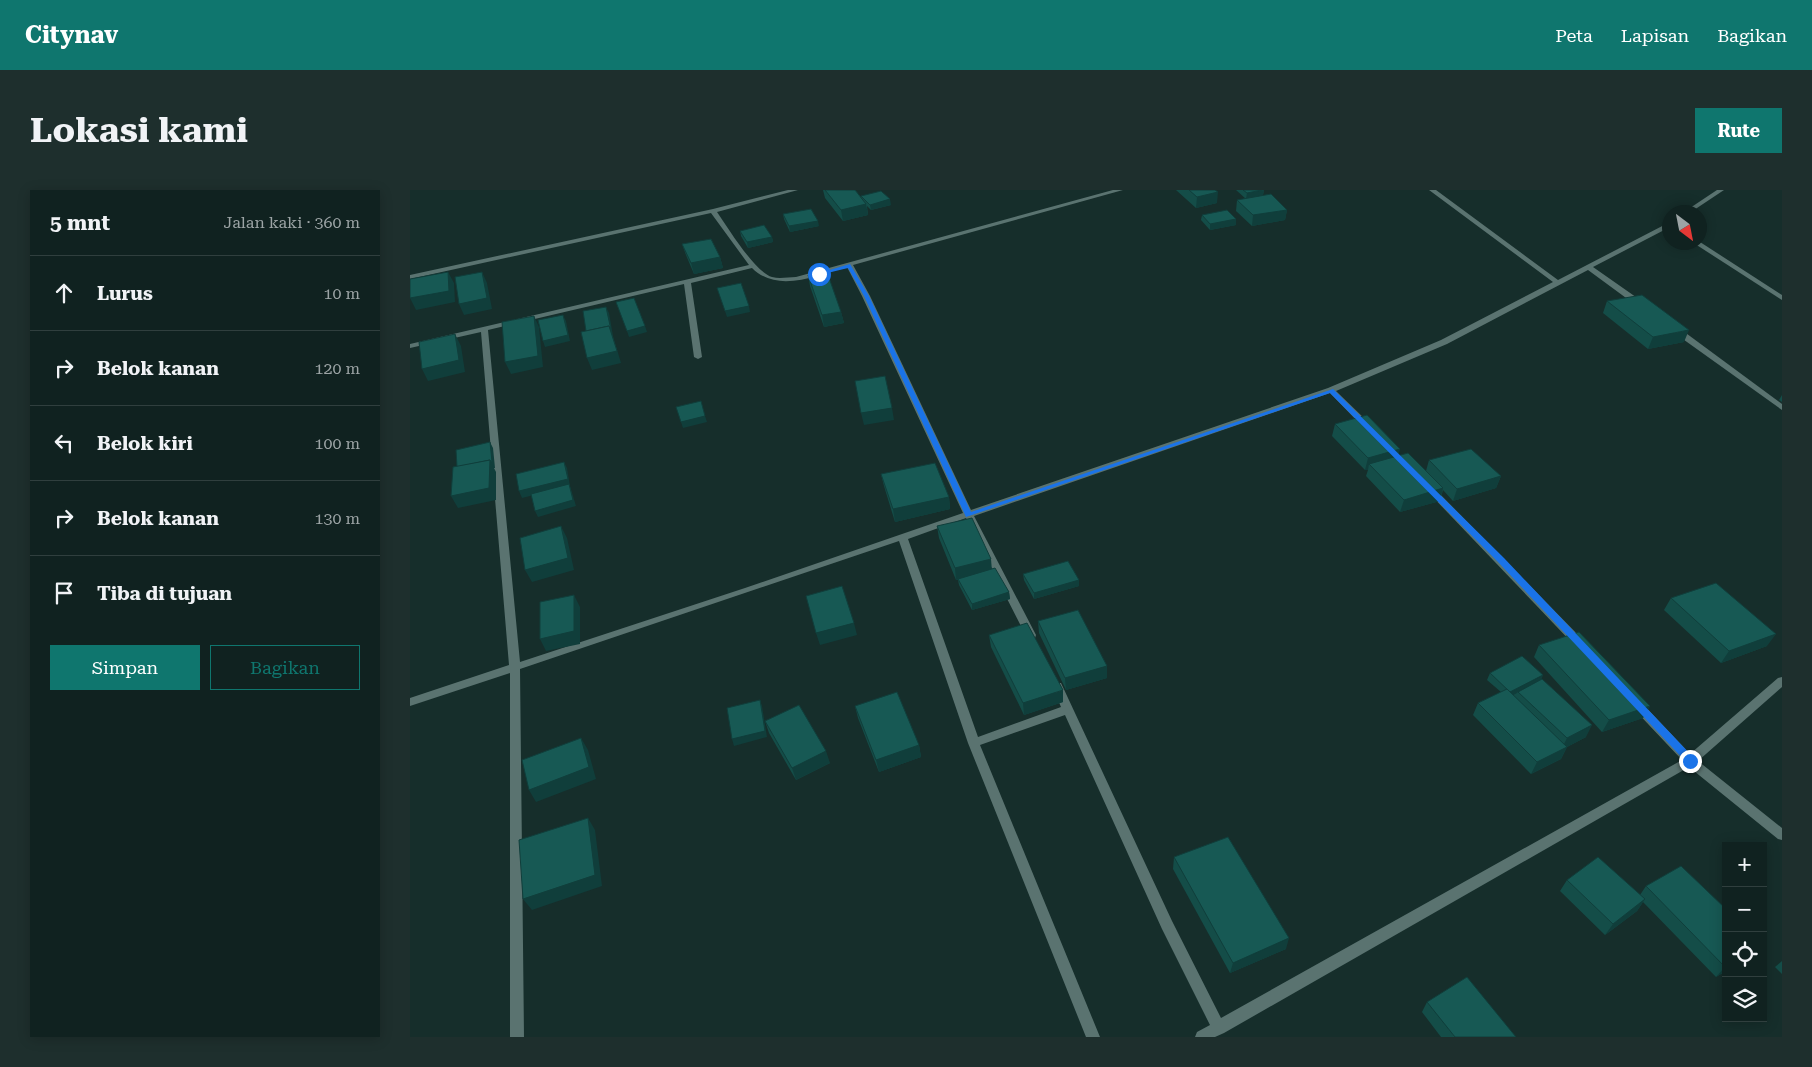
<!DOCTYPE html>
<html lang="id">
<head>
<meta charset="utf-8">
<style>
  :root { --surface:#102220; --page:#1e2f2d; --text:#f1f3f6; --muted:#9ca4a5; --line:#303f3e; --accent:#0f766e }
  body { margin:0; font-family:"Roboto Serif",serif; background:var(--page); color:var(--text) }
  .controls { position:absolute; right:15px; bottom:15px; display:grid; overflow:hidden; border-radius:0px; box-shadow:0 2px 12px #0003 }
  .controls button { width:45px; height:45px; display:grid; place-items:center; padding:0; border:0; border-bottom:1px solid var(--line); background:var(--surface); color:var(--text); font:25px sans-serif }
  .compass { position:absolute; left:1252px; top:15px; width:45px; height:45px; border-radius:50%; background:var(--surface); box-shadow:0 2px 12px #0003; rotate:148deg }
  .stop { position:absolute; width:15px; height:15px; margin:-11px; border:4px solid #1a73e8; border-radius:50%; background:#fff }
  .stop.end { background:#1a73e8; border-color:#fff; box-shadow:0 1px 5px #0008 }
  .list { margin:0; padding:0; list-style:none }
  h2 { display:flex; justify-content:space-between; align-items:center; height:65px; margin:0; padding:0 20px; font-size:21px }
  h2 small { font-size:16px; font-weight:400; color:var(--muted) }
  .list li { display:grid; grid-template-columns:32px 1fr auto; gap:15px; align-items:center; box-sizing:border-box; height:75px; padding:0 20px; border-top:1px solid var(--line) }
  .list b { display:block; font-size:19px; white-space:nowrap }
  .list em { font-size:16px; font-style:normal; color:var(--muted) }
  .actions { display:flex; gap:10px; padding:15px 20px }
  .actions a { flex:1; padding:11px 0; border:1px solid var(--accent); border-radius:0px; text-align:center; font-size:18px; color:var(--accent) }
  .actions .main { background:var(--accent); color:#fff }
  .icon { flex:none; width:28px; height:28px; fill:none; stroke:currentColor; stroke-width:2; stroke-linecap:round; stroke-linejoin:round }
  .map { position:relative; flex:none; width:1372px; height:847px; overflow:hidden; border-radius:0px }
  header { display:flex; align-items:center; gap:30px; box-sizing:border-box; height:70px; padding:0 25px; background:var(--accent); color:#fff }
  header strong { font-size:24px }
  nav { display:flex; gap:28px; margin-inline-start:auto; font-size:18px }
  .intro { display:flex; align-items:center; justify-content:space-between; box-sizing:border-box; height:120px; padding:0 30px }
  h1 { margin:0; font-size:35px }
  .button { padding:12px 22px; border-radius:0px; background:var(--accent); color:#fff; font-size:18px; font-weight:700 }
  main { display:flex; gap:30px; padding:0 30px }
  aside { flex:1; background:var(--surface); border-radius:0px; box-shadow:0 2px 12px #0003 }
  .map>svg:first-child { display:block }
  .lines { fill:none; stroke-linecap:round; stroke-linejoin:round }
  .street { fill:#5a7370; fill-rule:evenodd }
  .wall { fill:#144d48 }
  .shaded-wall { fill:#103e3b }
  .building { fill:#175954; stroke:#103e3b }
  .route { fill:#1a73e8 }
</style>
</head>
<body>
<header>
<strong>Citynav</strong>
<nav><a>Peta</a><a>Lapisan</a><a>Bagikan</a></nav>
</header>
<div class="intro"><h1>Lokasi kami</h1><a class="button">Rute</a></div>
<main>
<aside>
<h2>5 mnt<small>Jalan kaki · 360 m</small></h2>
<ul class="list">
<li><svg class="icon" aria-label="ahead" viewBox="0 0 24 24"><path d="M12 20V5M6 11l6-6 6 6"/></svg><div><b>Lurus</b></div><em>10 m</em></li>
<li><svg class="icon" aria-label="right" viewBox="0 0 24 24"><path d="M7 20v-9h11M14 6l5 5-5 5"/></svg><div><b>Belok kanan</b></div><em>120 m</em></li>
<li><svg class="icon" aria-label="left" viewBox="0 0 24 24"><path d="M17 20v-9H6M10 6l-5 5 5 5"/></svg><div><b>Belok kiri</b></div><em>100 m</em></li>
<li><svg class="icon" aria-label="right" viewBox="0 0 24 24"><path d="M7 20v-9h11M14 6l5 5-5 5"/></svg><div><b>Belok kanan</b></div><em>130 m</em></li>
<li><svg class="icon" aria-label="arrive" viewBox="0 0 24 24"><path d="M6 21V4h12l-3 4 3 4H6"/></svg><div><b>Tiba di tujuan</b></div></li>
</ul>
<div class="actions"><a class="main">Simpan</a><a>Bagikan</a></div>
</aside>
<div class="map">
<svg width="1372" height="847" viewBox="0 0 1372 847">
  <rect width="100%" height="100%" fill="#162e2b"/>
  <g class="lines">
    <g class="street">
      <path d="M378,0H388L307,22C318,38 345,82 362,87C370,89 378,87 386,87L703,0H713L443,75L460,106L561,320L918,198L1031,150L1143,92L1019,0H1026L1148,90L1260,32V37L1183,77L1233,112V116H1227L1178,80L1037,154L926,201L960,234V238H954L920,203L564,326L626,445L625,448H617L556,328L498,349L568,547L651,517L642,496L643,493H651L762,731L811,828L1272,570L1222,517L1221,514L1222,511H1230L1280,564L1368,488L1372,487V497L1288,571L1372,638V650L1368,649L1279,577L814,843L805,847H785L787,842L800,835L752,739L655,525L570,555L690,847H676L558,553L489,351L110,479L114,847H100V483L0,516V508L99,475L71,142L0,158V154L339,75L301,23L0,89V85L303,19ZM437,77L452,106L553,323L335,398L110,472L78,140L274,94L284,167L288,169L292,167L281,93L342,78C368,104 407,85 437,77Z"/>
      <path d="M1307,0H1314L1281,22H1274Z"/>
      <path d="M1282,52H1290L1372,105V110Z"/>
      <path d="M1263,138H1269L1372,214V220L1263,142Z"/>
      <path d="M1022,298L1025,299L1174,451L1175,454L1174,457H1166L1019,303L1018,301Z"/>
    </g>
  </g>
  <g class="wall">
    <path d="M413,0H445L451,7V6L481,15L461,20L457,16L458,25L433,31L415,8Z"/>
    <path d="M766,0H805L807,13L786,18Z"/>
    <path d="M826,0H854L853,5L840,8L877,20L875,30L842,36L826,21L827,10L836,9Z"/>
    <path d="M373,24L409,36L380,42L374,29Z"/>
    <path d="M792,25L826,29V35L800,40L791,30Z"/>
    <path d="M330,41L362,47L363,52L338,58L331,46Z"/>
    <path d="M272,54L310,67L313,78L284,84L276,65Z"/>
    <path d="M398,85L431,122L434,133L414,137L400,96Z"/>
    <path d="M1197,111L1274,152L1238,159L1193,123Z"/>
    <path d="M1372,205V212L1369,210Z"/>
    <path d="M925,234L989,266L1016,281L1019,270L1091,286L1086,298L1043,311L1033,300L1030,311L990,322L956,286L958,280H955L922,246Z"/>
    <path d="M471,284L539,307L540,319L485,332L474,296Z"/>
    <path d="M527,336L582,378L599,402L600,409L562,420L549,395L548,390H546L529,348Z"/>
    <path d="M613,384L669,390V396L624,409L614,390Z"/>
    <path d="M1261,408L1357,456L1311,473L1254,420Z"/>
    <path d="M628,431L697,488L656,500L629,443Z"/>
    <path d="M579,445L653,512L614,525L581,457Z"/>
    <path d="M1129,455L1240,516L1233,528L1192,542L1124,467Z"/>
    <path d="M1080,483L1131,490L1176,547L1157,557L1151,569L1121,584L1063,525L1068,513L1091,502L1077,490Z"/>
    <path d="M445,516L509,555L511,567L469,582L448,528Z"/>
    <path d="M355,531L420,573L386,590L359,543Z"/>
    <path d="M764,667L876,759L820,783L763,679Z"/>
    <path d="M1157,690L1230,705L1236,696L1316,719V781L1306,787L1233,712L1227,721L1195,745L1150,701Z"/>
    <path d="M1372,771V784L1365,777Z"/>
    <path d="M1017,812L1106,847H1031L1012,822Z"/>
  </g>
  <g class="shaded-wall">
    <path d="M854,0L853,5L836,9L837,3Z"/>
    <path d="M808,2L807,13L786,18L787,7Z"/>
    <path d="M480,9L481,15L461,20L460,15Z"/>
    <path d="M456,14L458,25L433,31L431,20Z"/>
    <path d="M877,20L875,30L842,36L843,25Z"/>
    <path d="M826,29V35L800,40V34Z"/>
    <path d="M408,31L409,36L380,42L379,36Z"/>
    <path d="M362,47L363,52L338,58L337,52Z"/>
    <path d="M310,67L313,78L284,84L281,73Z"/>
    <path d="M38,82L44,93L45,112L6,120L0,108Z"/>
    <path d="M72,82L77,93L82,119L54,125L49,114Z"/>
    <path d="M339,116L340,122L317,127L315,121Z"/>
    <path d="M196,117L199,123L203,146L211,173L182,180L177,168Z"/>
    <path d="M431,122L434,133L414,137L412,125Z"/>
    <path d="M153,125L156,131L160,151L135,157L133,151Z"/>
    <path d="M124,126L129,137L133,177L101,184L95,172Z"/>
    <path d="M235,136L237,142L219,147L217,141Z"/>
    <path d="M1279,140L1274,152L1238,159L1243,147Z"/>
    <path d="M45,144L51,156L55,182L18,191L12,179Z"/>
    <path d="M482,218L484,230L454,235L451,223Z"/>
    <path d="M295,226L297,232L273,238L271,232Z"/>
    <path d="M80,252L83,258L85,278H84L86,282V310L48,318L41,306Z"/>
    <path d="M990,259L987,271L959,274L958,280H955L958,268Z"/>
    <path d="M154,272L157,278L160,296L166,316L128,327L125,321L160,296L112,308L109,301Z"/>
    <path d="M1091,286L1086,298L1043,311L1047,299Z"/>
    <path d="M1033,298L1030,311L990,322L994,310Z"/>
    <path d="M539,307L540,319L485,332L483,319Z"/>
    <path d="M151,336L157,348L164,380L122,392L115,380Z"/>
    <path d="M581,369L582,381L546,390L545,378Z"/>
    <path d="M669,390V396L624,409V403Z"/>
    <path d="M599,402L600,409L562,420V414Z"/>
    <path d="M164,405L170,417V454L136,461L130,449Z"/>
    <path d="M444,433L447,445L410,455L406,443Z"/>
    <path d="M1366,444L1357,456L1311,473L1319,461Z"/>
    <path d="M697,476V488L656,500L655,488Z"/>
    <path d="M1133,485L1131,491L1108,502L1107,503L1098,508L1100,502Z"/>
    <path d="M653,500V512L614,525L613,513Z"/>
    <path d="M350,510L352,516L357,547L324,556L322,549Z"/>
    <path d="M1240,516L1233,528L1192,542L1199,530Z"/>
    <path d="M1182,535L1176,547L1157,557L1151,569L1121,584L1127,572L1151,560L1157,548Z"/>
    <path d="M171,548L178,560L186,589L126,612L119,600Z"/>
    <path d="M509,555L511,567L469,582L466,570Z"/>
    <path d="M416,561L420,573L386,590L382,578Z"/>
    <path d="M178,628L185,640L192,696L122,720L113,709Z"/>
    <path d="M1235,709L1227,721L1195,745L1203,734Z"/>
    <path d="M879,748L876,759L820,783L823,773Z"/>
    <path d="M1316,776V781L1306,787Z"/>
  </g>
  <g class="building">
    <path d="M415,0H445L456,14L431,20Z"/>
    <path d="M779,0H805L808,2L787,7Z"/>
    <path d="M833,0H852L837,3Z"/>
    <path d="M471,1L480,9L460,15L451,6Z"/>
    <path d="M861,4L877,20L843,25L827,10Z"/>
    <path d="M401,19L408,31L379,36L373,24Z"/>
    <path d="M817,20L826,29L800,34L792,25Z"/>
    <path d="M354,35L362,47L337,52L330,41Z"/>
    <path d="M301,49L310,67L281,73L272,54Z"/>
    <path d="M38,82L39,101L0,108V89Z"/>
    <path d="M72,82L77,108L49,114L45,87Z"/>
    <path d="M417,82L431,122L412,125L398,85Z"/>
    <path d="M331,93L339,116L315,121L307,98Z"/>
    <path d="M1232,105L1279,140L1243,147L1197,111Z"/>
    <path d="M224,108L235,136L217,141L206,112Z"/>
    <path d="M196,117L201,140L199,136L176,141L173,121Z"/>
    <path d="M153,125L158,145L133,151L128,130Z"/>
    <path d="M124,126L128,166L95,172L92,132Z"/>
    <path d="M199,136L207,161L177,168L171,142Z"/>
    <path d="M45,144L49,170L12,179L9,152Z"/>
    <path d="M475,186L482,218L451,223L445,191Z"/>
    <path d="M291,211L295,226L271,232L266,217Z"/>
    <path d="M957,225L990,259L958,268L925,234Z"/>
    <path d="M80,252L82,272H81L80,270L47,277L46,260Z"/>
    <path d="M1061,259L1091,286L1047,299L1019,270Z"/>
    <path d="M998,263L1033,298L994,310L959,274Z"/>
    <path d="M80,270L79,298L41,306L43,277Z"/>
    <path d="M154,272L158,289L109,301L106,284Z"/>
    <path d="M525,273L539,307L483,319L471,284Z"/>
    <path d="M159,294L163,310L125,321L121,304Z"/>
    <path d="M562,328L581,369L545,378L527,336Z"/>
    <path d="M151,336L158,368L115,380L110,348Z"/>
    <path d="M658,371L669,390L624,403L613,384Z"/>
    <path d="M585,378L599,402L562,414L548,389Z"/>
    <path d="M1306,393L1366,444L1319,461L1261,408Z"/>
    <path d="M432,396L444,433L406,443L396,406Z"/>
    <path d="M164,405V441L130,449V412Z"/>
    <path d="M668,420L697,476L655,488L628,431Z"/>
    <path d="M617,433L653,500L613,513L579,445Z"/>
    <path d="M1169,442L1240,516L1199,530L1129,455Z"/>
    <path d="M1112,466L1133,485L1100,502L1080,483Z"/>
    <path d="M1132,489L1182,535L1157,548L1108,502Z"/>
    <path d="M1097,499L1157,557L1127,572L1068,513Z"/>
    <path d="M487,502L509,555L466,570L445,516Z"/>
    <path d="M350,510L355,541L322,549L317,518Z"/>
    <path d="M389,515L416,561L382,578L355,531Z"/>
    <path d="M171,548L179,577L119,600L112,570Z"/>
    <path d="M178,628L185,685L113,709L109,650Z"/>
    <path d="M818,647L879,748L823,773L764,667Z"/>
    <path d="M1188,667L1235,709L1203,734L1157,690Z"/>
    <path d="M1271,676L1316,719L1315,777L1236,696Z"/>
    <path d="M1057,787L1106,847H1045L1017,812Z"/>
  </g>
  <path class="route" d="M440,74L459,106L561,322L923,199L1094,368L1284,568V573H1277L1088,372L920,203L556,327L454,106L438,78L409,85L406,84Z"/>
</svg>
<div class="controls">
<button>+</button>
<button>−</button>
<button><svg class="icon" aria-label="locate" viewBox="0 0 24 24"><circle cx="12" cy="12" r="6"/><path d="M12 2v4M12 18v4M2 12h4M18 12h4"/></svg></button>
<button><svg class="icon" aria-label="layers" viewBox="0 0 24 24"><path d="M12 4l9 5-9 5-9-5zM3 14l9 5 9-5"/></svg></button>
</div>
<svg class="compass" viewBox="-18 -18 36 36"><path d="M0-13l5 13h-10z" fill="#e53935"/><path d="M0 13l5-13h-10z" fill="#9ca4a5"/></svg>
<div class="stop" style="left:409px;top:84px"></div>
<div class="stop end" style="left:1280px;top:571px"></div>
</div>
</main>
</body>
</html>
